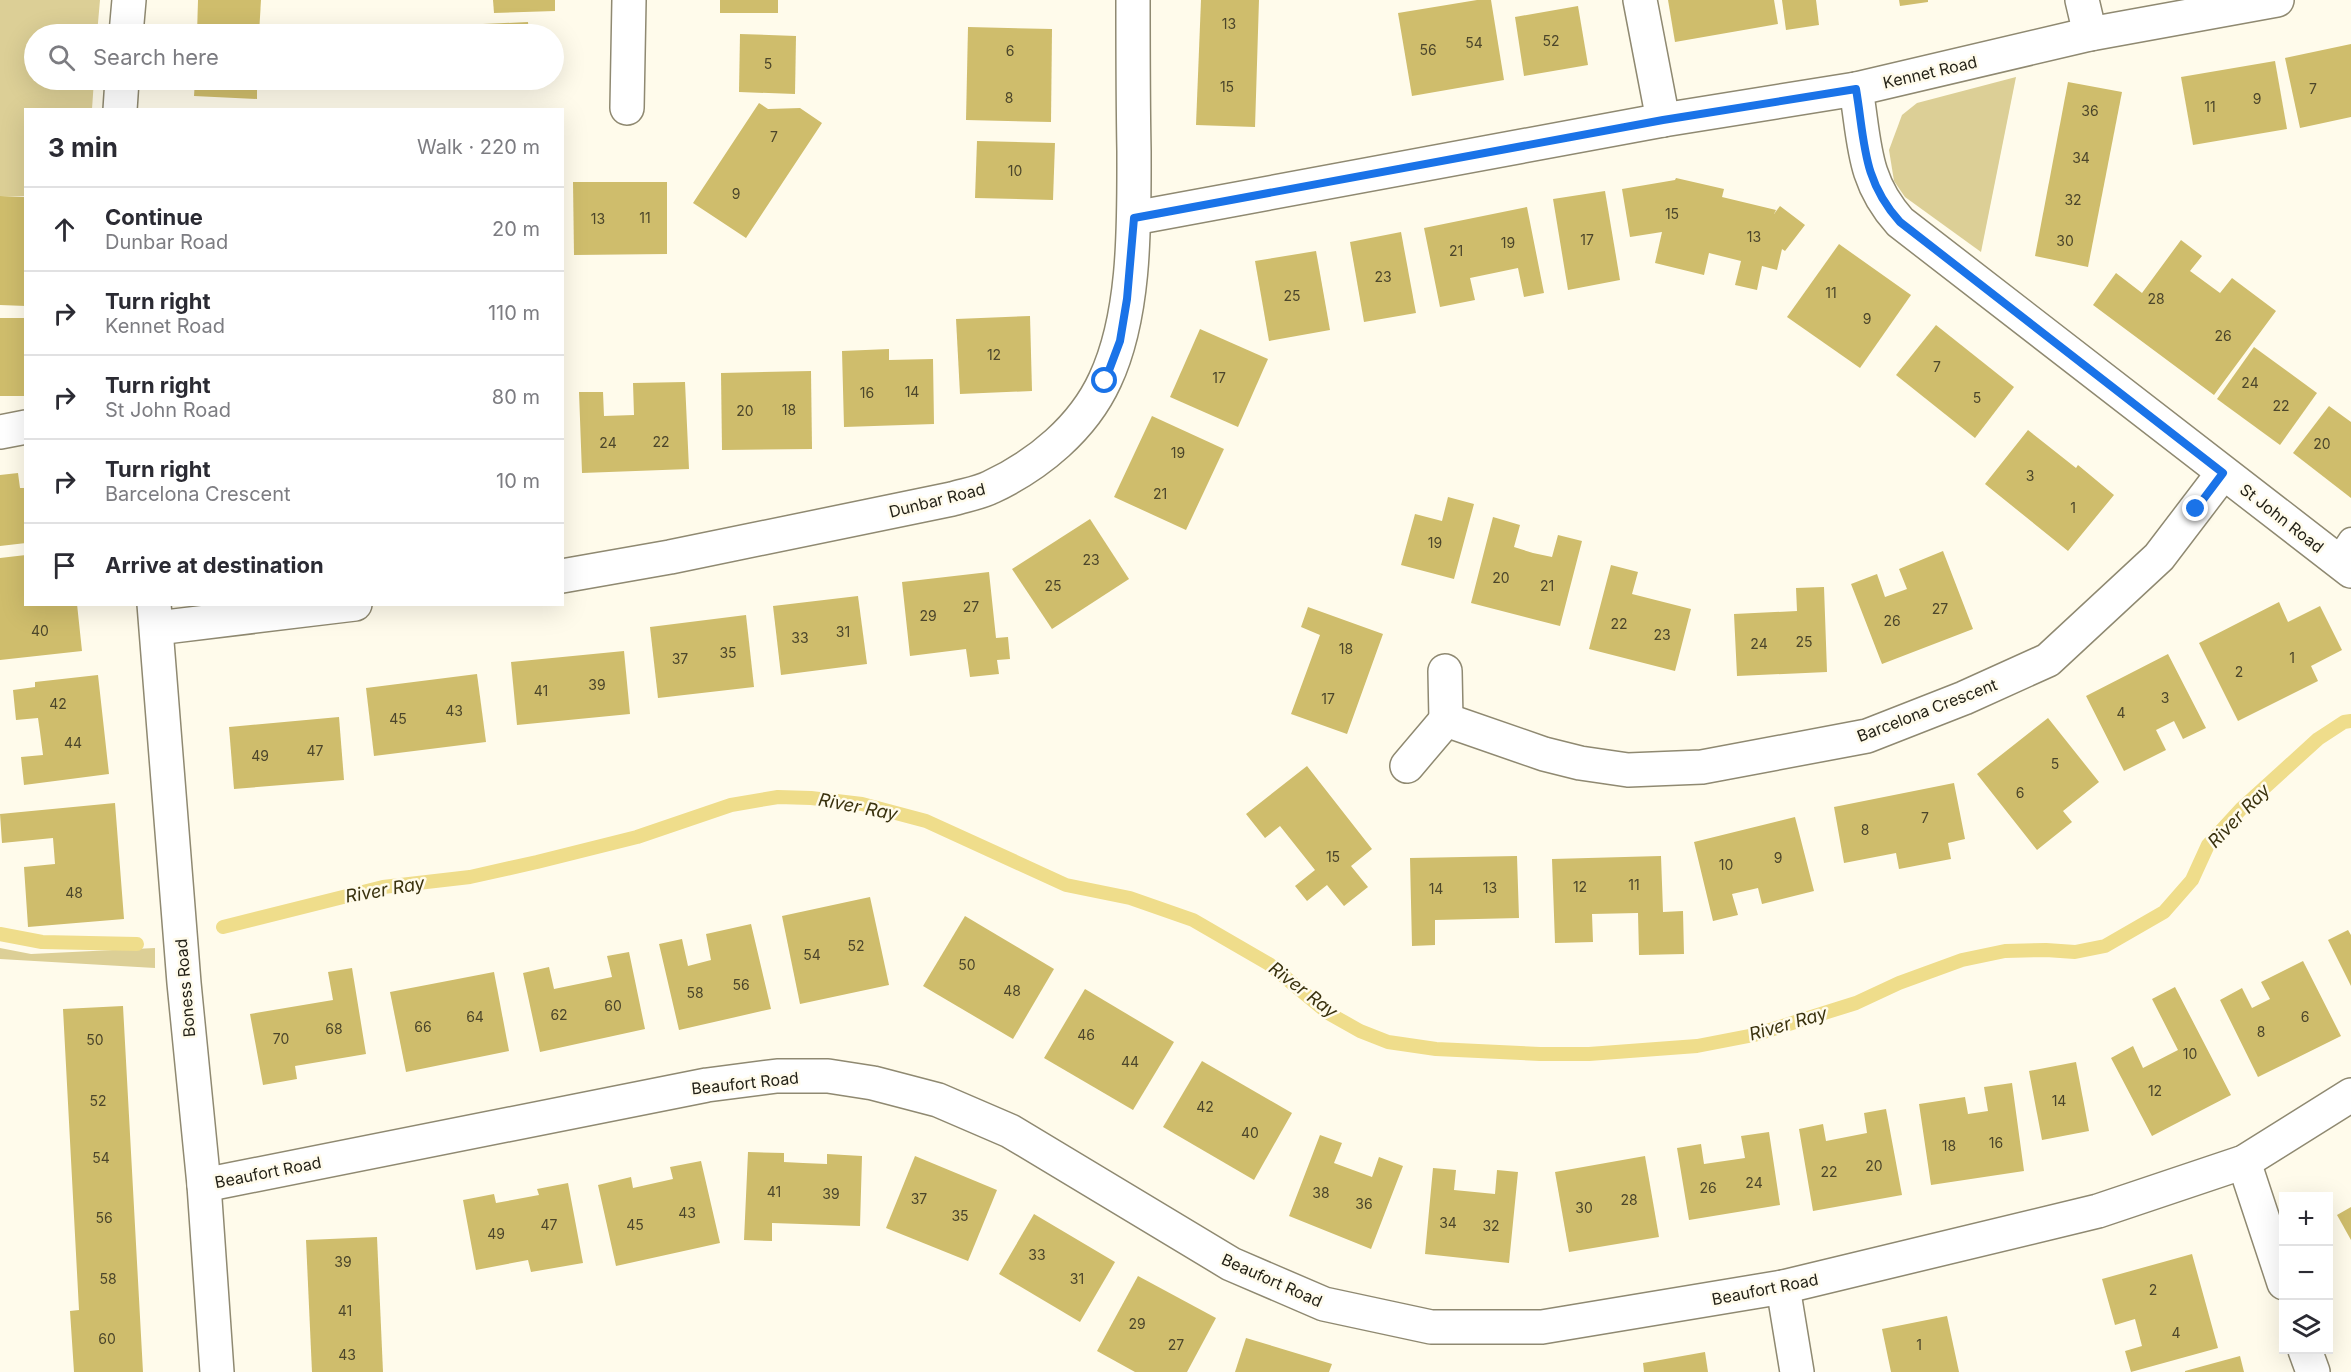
<!DOCTYPE html>
<html lang="en">
<head>
<meta charset="utf-8">
<style>
  :root { --surface:#fff; --page:#f7f7f7; --text:#2b2b33; --muted:#7c7c81; --line:#e1e1e2 }
  body { margin:0; font-family:Inter,sans-serif; background:var(--page); color:var(--text) }
  .controls { position:absolute; right:18px; bottom:18px; display:grid; overflow:hidden; border-radius:0px; box-shadow:0 6px 24px #0002 }
  .controls button { width:54px; height:54px; display:grid; place-items:center; padding:0; border:0; border-bottom:2px solid var(--line); background:var(--surface); color:var(--text); font:30px sans-serif }
  .stop { position:absolute; width:18px; height:18px; margin:-14px; border:4px solid #1a73e8; border-radius:50%; background:#fff }
  .stop.end { background:#1a73e8; border-color:#fff; box-shadow:0 2px 6px #0008 }
  .list { margin:0; padding:0; list-style:none }
  h2 { display:flex; justify-content:space-between; align-items:center; height:78px; margin:0; padding:0 24px; font-size:26px }
  h2 small { font-size:20px; font-weight:400; color:var(--muted) }
  .list li { display:grid; grid-template-columns:39px 1fr auto; gap:18px; align-items:center; box-sizing:border-box; height:84px; padding:0 24px; border-top:2px solid var(--line) }
  .list b { display:block; font-size:22px; white-space:nowrap }
  .list p { margin:0; font-size:20px; white-space:nowrap; color:var(--muted) }
  .list em { font-size:20px; font-style:normal; color:var(--muted) }
  .icon { flex:none; width:33px; height:33px; fill:none; stroke:currentColor; stroke-width:2; stroke-linecap:round; stroke-linejoin:round }
  .map { position:relative; flex:none; width:2351px; height:1372px; overflow:hidden }
  .search { position:absolute; background:var(--surface); box-shadow:0 6px 24px #0002; left:24px; top:24px; width:540px; height:66px; display:flex; align-items:center; gap:15px; box-sizing:border-box; padding:0 21px; border-radius:33px; color:var(--muted); font-size:22px }
  .panel { position:absolute; background:var(--surface); box-shadow:0 6px 24px #0002; left:24px; top:108px; width:540px; height:498px; border-radius:0px }
  .map>svg:first-child { display:block }
  .green { fill:#dccf96 }
  .lines { fill:none; stroke-linecap:round; stroke-linejoin:round }
  .stream { stroke:#efdd8b; stroke-width:14 }
  .building { fill:#cfbd6c }
  .service-casing { stroke:#8f8971; stroke-width:27 }
  .minor-casing { stroke:#8f8971; stroke-width:36 }
  .service { stroke:#fff; stroke-width:24 }
  .minor { stroke:#fff; stroke-width:33 }
  .route { stroke:#1a73e8; stroke-width:8 }
  .labels { text-anchor:middle; stroke-width:5; stroke-linejoin:round; paint-order:stroke }
  .number-label { font-size:14px; fill:#4c462b }
  .street-label { font-size:16px; fill:#211f15; stroke:#fffbeb }
  .water-label { font-size:18px; font-style:italic; fill:#3a320e; stroke:#fffbeb }
</style>
</head>
<body>
<div class="map">
<svg width="2351" height="1372" viewBox="0 0 2351 1372">
  <rect width="100%" height="100%" fill="#fffbeb"/>
  <g class="green">
    <path d="M0,0H100L97,34H34V80H94L92,109L26,110L25,196H0Z"/>
    <path d="M2016,77L1981,252L1905,197L1894,181L1889,150L1902,115L1917,103Z"/>
    <path d="M0,948L31,954L155,948V968L0,959Z"/>
  </g>
  <g class="lines">
    <g class="stream">
      <path d="M223,927L383,887L470,877L537,862L637,837L731,805L778,797L811,798L862,804L926,821L1066,885L1130,898L1193,920L1269,964L1328,1013L1360,1031L1388,1042L1436,1049L1540,1054H1589L1697,1046L1754,1035L1856,1003L1899,983L1962,960L2005,951L2046,950L2075,952L2105,946L2164,912L2192,880L2208,845L2241,809L2318,739L2344,722L2351,721"/>
      <path d="M0,934L42,942L137,944"/>
    </g>
  </g>
  <g class="building">
    <path d="M198,0H261L259,34H197Z"/>
    <path d="M493,0H555V11L494,13Z"/>
    <rect x="720" y="0" width="58" height="13"/>
    <path d="M1201,0H1259L1255,127L1196,125Z"/>
    <path d="M1477,0H1491L1504,80L1412,96L1398,13Z"/>
    <path d="M1668,0H1774L1778,24L1675,42Z"/>
    <path d="M1782,0H1816L1819,25L1786,30Z"/>
    <path d="M1899,0H1928V2L1900,6Z"/>
    <path d="M1578,6L1588,65L1524,76L1515,17Z"/>
    <path d="M528,22L529,34H439V26Z"/>
    <path d="M968,27L1052,29L1051,122L966,120Z"/>
    <path d="M740,34L796,36L795,94L739,92Z"/>
    <path d="M2351,44V117L2300,128L2285,58Z"/>
    <path d="M2275,61L2287,129L2193,145L2181,77Z"/>
    <path d="M195,80H257V99L194,96Z"/>
    <path d="M2068,82L2122,92L2088,267L2035,256Z"/>
    <path d="M759,103L768,109L800,108L822,123L746,238L693,203Z"/>
    <path d="M977,141L1055,143L1053,200L975,198Z"/>
    <path d="M1676,178L1724,189L1722,197L1776,210L1774,214L1780,206L1805,225L1785,251L1782,249L1777,270L1762,266L1757,290L1735,285L1741,261L1709,253L1704,275L1655,263L1662,232L1630,237L1622,189L1675,180Z"/>
    <path d="M573,182H667V254L574,255Z"/>
    <path d="M1605,191L1620,280L1568,290L1553,199Z"/>
    <path d="M0,196L26,197V306L0,305Z"/>
    <path d="M1527,207L1544,293L1524,297L1518,268L1470,278L1475,300L1440,307L1424,228Z"/>
    <path d="M1401,232L1416,313L1364,322L1350,242Z"/>
    <path d="M2181,240L2202,256L2190,271L2220,293L2232,278L2276,311L2214,395L2093,305L2116,273L2142,293Z"/>
    <path d="M1839,244L1911,295L1860,368L1787,317Z"/>
    <path d="M1316,251L1330,330L1269,341L1255,261Z"/>
    <path d="M1030,316L1032,391L960,394L956,319Z"/>
    <rect x="0" y="318" width="26" height="78"/>
    <path d="M1936,325L2014,387L1975,438L1896,375Z"/>
    <path d="M1200,329L1268,359L1238,427L1170,397Z"/>
    <path d="M2254,347L2317,393L2280,445L2217,399Z"/>
    <path d="M889,349V360L933,359L934,424L844,427L842,351Z"/>
    <path d="M811,371L812,449L722,450L721,373Z"/>
    <path d="M685,382L689,469L582,473L579,392H603L604,416L634,415L633,383Z"/>
    <path d="M2329,406L2351,422V498L2293,453Z"/>
    <path d="M1152,416L1224,449L1186,530L1114,497Z"/>
    <path d="M2028,430L2076,468L2078,465L2114,495L2068,551L1985,484Z"/>
    <path d="M18,473L20,488H26V543L0,546V475Z"/>
    <path d="M1448,497L1474,504L1454,579L1401,565L1415,514L1442,521Z"/>
    <path d="M1493,517L1520,525L1514,547L1533,553L1552,557L1558,535L1582,541L1560,626L1471,603Z"/>
    <path d="M1090,519L1129,579L1052,629L1012,569Z"/>
    <path d="M1943,551L1973,629L1882,664L1851,584L1877,574L1885,597L1907,589L1899,569Z"/>
    <path d="M26,555V604H77L82,651L0,660V558Z"/>
    <path d="M1611,565L1638,572L1632,594L1691,609L1675,671L1589,649Z"/>
    <path d="M989,572L996,638L1008,637L1010,659L997,660L999,674L970,677L966,649L910,656L902,582Z"/>
    <path d="M1824,587L1827,672L1737,676L1734,614L1797,611L1796,588Z"/>
    <path d="M858,596L867,664L781,675L773,606Z"/>
    <path d="M2279,602L2288,622L2320,606L2342,650L2311,666L2318,681L2238,721L2199,643Z"/>
    <path d="M1308,607L1383,634L1347,734L1291,714L1320,635L1301,627Z"/>
    <path d="M746,615L754,687L658,698L650,627Z"/>
    <path d="M624,651L630,714L517,725L511,662Z"/>
    <path d="M2168,654L2206,728L2183,739L2174,721L2156,730L2166,750L2124,771L2086,696Z"/>
    <path d="M477,674L486,742L374,756L366,688Z"/>
    <path d="M98,675L109,774L24,785L21,757L43,755L40,732L38,718L16,720L13,690L35,687V682Z"/>
    <path d="M339,717L344,780L234,789L229,727Z"/>
    <path d="M2048,718L2099,782L2063,811L2072,822L2037,850L1977,774Z"/>
    <path d="M1307,766L1372,849L1351,866L1368,887L1344,906L1327,885L1307,901L1295,886L1315,870L1280,826L1265,838L1246,814Z"/>
    <path d="M1954,783L1965,839L1948,843L1951,859L1899,869L1896,853L1844,863L1834,807Z"/>
    <path d="M115,803L124,919L28,927L24,867L55,864L53,838L2,843L0,814Z"/>
    <path d="M1795,817L1814,891L1762,904L1758,888L1732,894L1738,915L1713,921L1694,842Z"/>
    <path d="M1517,856L1519,918L1435,920V945L1412,946L1410,858Z"/>
    <path d="M1661,856L1663,912L1683,911L1684,954L1639,955L1638,913L1592,914L1593,942L1555,943L1552,859Z"/>
    <path d="M870,897L889,985L800,1004L782,916Z"/>
    <path d="M965,916L1054,969L1013,1039L923,986Z"/>
    <path d="M751,924L771,1009L679,1030L659,944L682,939L688,966L711,960L706,934Z"/>
    <path d="M2348,930L2351,935V986L2328,940Z"/>
    <path d="M629,952L645,1029L540,1052L523,973L549,967L554,989L612,977L607,956Z"/>
    <path d="M2303,961L2341,1036L2258,1077L2220,1000L2242,988L2252,1008L2270,999L2261,982Z"/>
    <path d="M352,968L366,1054L295,1066L297,1079L263,1085L250,1014L333,1000L328,972Z"/>
    <path d="M494,972L509,1051L406,1072L390,992Z"/>
    <path d="M2175,987L2231,1095L2152,1136L2111,1058L2133,1046L2143,1068L2178,1050L2152,999Z"/>
    <path d="M1085,989L1174,1042L1133,1110L1044,1058Z"/>
    <path d="M123,1006L143,1372H74L70,1311L79,1310L63,1009Z"/>
    <path d="M1202,1061L1292,1113L1254,1180L1163,1127Z"/>
    <path d="M2076,1062L2089,1131L2042,1140L2029,1071Z"/>
    <path d="M2012,1083L2024,1171L1931,1185L1919,1104L1965,1097L1968,1114L1988,1111L1984,1087Z"/>
    <path d="M1886,1109L1902,1195L1813,1211L1799,1129L1823,1124L1826,1141L1867,1133L1864,1113Z"/>
    <path d="M1769,1132L1780,1205L1689,1220L1677,1148L1701,1144L1704,1164L1745,1158L1741,1136Z"/>
    <path d="M1320,1135L1342,1143L1334,1163L1372,1177L1379,1157L1403,1166L1371,1249L1289,1216Z"/>
    <path d="M748,1152L784,1153V1162L803,1163L827,1164V1154L862,1156L860,1226L772,1223V1241L744,1240Z"/>
    <path d="M915,1156L997,1190L968,1261L886,1228Z"/>
    <path d="M1645,1156L1659,1237L1569,1252L1555,1172Z"/>
    <path d="M701,1161L720,1243L616,1266L598,1185L631,1177L633,1188L673,1179L670,1167Z"/>
    <path d="M1433,1168L1456,1170L1454,1190L1495,1194L1497,1170L1518,1172L1509,1263L1425,1254Z"/>
    <path d="M568,1183L583,1263L531,1272L528,1260L476,1270L463,1200L494,1194L496,1203L539,1195L537,1189Z"/>
    <path d="M2351,1207V1240L2337,1215Z"/>
    <path d="M1034,1214L1115,1262L1080,1322L999,1274Z"/>
    <path d="M377,1237L383,1372H312L306,1240Z"/>
    <path d="M2192,1254L2218,1348L2131,1372L2125,1351L2142,1346L2135,1319L2115,1325L2102,1279Z"/>
    <path d="M1138,1276L1216,1318L1187,1372H1135L1097,1351Z"/>
    <path d="M1947,1316L1959,1372H1891L1882,1329Z"/>
    <path d="M1246,1338L1332,1364L1329,1372H1235Z"/>
    <path d="M1705,1352L1708,1372H1644L1643,1363Z"/>
    <path d="M2240,1356L2244,1372H2185V1371Z"/>
  </g>
  <g class="lines">
    <defs>
      <path id="service" d="M2337,561L2351,540"/>
      <g id="minor">
        <path d="M1640,0L1663,120"/>
        <path d="M2082,0L2090,34"/>
        <path d="M126,34L129,0"/>
        <path d="M1856,89C1865,142 1862,180 1900,222L2351,571"/>
        <path d="M627,108L629,0"/>
        <path d="M120,110L122,80"/>
        <path d="M1134,218L1663,120L1856,89L2090,34L2277,0"/>
        <path d="M0,432L26,427"/>
        <path d="M562,576L670,557L952,499C965,495 979,493 991,487C1038,465 1083,428 1105,380C1136,314 1134,222 1134,151C1133,100 1133,50 1133,0"/>
        <path d="M154,604L184,983L204,1185L217,1372"/>
        <path d="M157,628L355,604"/>
        <path d="M1445,671L1446,720"/>
        <path d="M1407,766L1446,720L1544,754L1580,763L1628,770L1702,767L1867,736L1964,698L2048,660L2159,557L2223,473"/>
        <path d="M2244,1162L2284,1283"/>
        <path d="M204,1185L707,1085L777,1076H828L873,1083L938,1100L1010,1131L1231,1264L1324,1304L1431,1327H1542L1783,1287L2098,1211L2244,1162L2351,1095"/>
        <path d="M1783,1287L1797,1372"/>
        <path d="M2305,1350L2313,1372"/>
      </g>
    </defs>
    <use href="#service" class="service-casing"/>
    <use href="#minor" class="minor-casing"/>
    <use href="#service" class="service"/>
    <use href="#minor" class="minor"/>
  </g>
  <g class="lines">
    <path class="route" d="M1105,381L1120,341L1127,299L1134,218L1663,120L1856,89C1865,142 1862,180 1900,222L2223,473L2196,509"/>
  </g>
  <g class="labels">
    <g class="number-label">
      <text x="1229" y="29">13</text>
      <text x="1551" y="46">52</text>
      <text x="1474" y="48">54</text>
      <text x="1428" y="55">56</text>
      <text x="1010" y="56">6</text>
      <text x="768" y="69">5</text>
      <text x="1227" y="92">15</text>
      <text x="2313" y="94">7</text>
      <text x="1009" y="103">8</text>
      <text x="2257" y="104">9</text>
      <text x="2210" y="112">11</text>
      <text x="2090" y="116">36</text>
      <text x="774" y="142">7</text>
      <text x="2081" y="163">34</text>
      <text x="1015" y="176">10</text>
      <text x="736" y="199">9</text>
      <text x="2073" y="205">32</text>
      <text x="1672" y="219">15</text>
      <text x="645" y="223">11</text>
      <text x="598" y="224">13</text>
      <text x="1754" y="242">13</text>
      <text x="1587" y="245">17</text>
      <text x="2065" y="246">30</text>
      <text x="1508" y="248">19</text>
      <text x="1456" y="256">21</text>
      <text x="1383" y="282">23</text>
      <text x="1831" y="298">11</text>
      <text x="1292" y="301">25</text>
      <text x="2156" y="304">28</text>
      <text x="1867" y="324">9</text>
      <text x="2223" y="341">26</text>
      <text x="994" y="360">12</text>
      <text x="1937" y="372">7</text>
      <text x="1219" y="383">17</text>
      <text x="2250" y="388">24</text>
      <text x="912" y="397">14</text>
      <text x="867" y="398">16</text>
      <text x="1977" y="403">5</text>
      <text x="2281" y="411">22</text>
      <text x="789" y="415">18</text>
      <text x="745" y="416">20</text>
      <text x="661" y="447">22</text>
      <text x="608" y="448">24</text>
      <text x="2322" y="449">20</text>
      <text x="1178" y="458">19</text>
      <text x="2030" y="481">3</text>
      <text x="1160" y="499">21</text>
      <text x="2073" y="513">1</text>
      <text x="1435" y="548">19</text>
      <text x="1091" y="565">23</text>
      <text x="1501" y="583">20</text>
      <text x="1053" y="591">25</text>
      <text x="1547" y="591">21</text>
      <text x="971" y="612">27</text>
      <text x="1940" y="614">27</text>
      <text x="928" y="621">29</text>
      <text x="1892" y="626">26</text>
      <text x="1619" y="629">22</text>
      <text x="40" y="636">40</text>
      <text x="843" y="637">31</text>
      <text x="1662" y="640">23</text>
      <text x="800" y="643">33</text>
      <text x="1804" y="647">25</text>
      <text x="1759" y="649">24</text>
      <text x="1346" y="654">18</text>
      <text x="728" y="658">35</text>
      <text x="2292" y="663">1</text>
      <text x="680" y="664">37</text>
      <text x="2239" y="677">2</text>
      <text x="597" y="690">39</text>
      <text x="541" y="696">41</text>
      <text x="2165" y="703">3</text>
      <text x="1328" y="704">17</text>
      <text x="58" y="709">42</text>
      <text x="454" y="716">43</text>
      <text x="2121" y="718">4</text>
      <text x="398" y="724">45</text>
      <text x="73" y="748">44</text>
      <text x="315" y="756">47</text>
      <text x="260" y="761">49</text>
      <text x="2055" y="769">5</text>
      <text x="2020" y="798">6</text>
      <text x="1925" y="823">7</text>
      <text x="1865" y="835">8</text>
      <text x="1333" y="862">15</text>
      <text x="1778" y="863">9</text>
      <text x="1726" y="870">10</text>
      <text x="1634" y="890">11</text>
      <text x="1580" y="892">12</text>
      <text x="1490" y="893">13</text>
      <text x="1436" y="894">14</text>
      <text x="74" y="898">48</text>
      <text x="856" y="951">52</text>
      <text x="812" y="960">54</text>
      <text x="967" y="970">50</text>
      <text x="741" y="990">56</text>
      <text x="1012" y="996">48</text>
      <text x="695" y="998">58</text>
      <text x="613" y="1011">60</text>
      <text x="559" y="1020">62</text>
      <text x="475" y="1022">64</text>
      <text x="2305" y="1022">6</text>
      <text x="423" y="1032">66</text>
      <text x="334" y="1034">68</text>
      <text x="2261" y="1037">8</text>
      <text x="1086" y="1040">46</text>
      <text x="281" y="1044">70</text>
      <text x="95" y="1045">50</text>
      <text x="2190" y="1059">10</text>
      <text x="1130" y="1067">44</text>
      <text x="2155" y="1096">12</text>
      <text x="98" y="1106">52</text>
      <text x="2059" y="1106">14</text>
      <text x="1205" y="1112">42</text>
      <text x="1250" y="1138">40</text>
      <text x="1996" y="1148">16</text>
      <text x="1949" y="1151">18</text>
      <text x="101" y="1163">54</text>
      <text x="1874" y="1171">20</text>
      <text x="1829" y="1177">22</text>
      <text x="1754" y="1188">24</text>
      <text x="1708" y="1193">26</text>
      <text x="774" y="1197">41</text>
      <text x="1321" y="1198">38</text>
      <text x="831" y="1199">39</text>
      <text x="919" y="1204">37</text>
      <text x="1629" y="1205">28</text>
      <text x="1364" y="1209">36</text>
      <text x="1584" y="1213">30</text>
      <text x="687" y="1218">43</text>
      <text x="960" y="1221">35</text>
      <text x="104" y="1223">56</text>
      <text x="1448" y="1228">34</text>
      <text x="549" y="1230">47</text>
      <text x="635" y="1230">45</text>
      <text x="1491" y="1231">32</text>
      <text x="496" y="1239">49</text>
      <text x="1037" y="1260">33</text>
      <text x="343" y="1267">39</text>
      <text x="108" y="1284">58</text>
      <text x="1077" y="1284">31</text>
      <text x="2153" y="1295">2</text>
      <text x="345" y="1316">41</text>
      <text x="1137" y="1329">29</text>
      <text x="2176" y="1338">4</text>
      <text x="107" y="1344">60</text>
      <text x="1176" y="1350">27</text>
      <text x="1919" y="1350">1</text>
      <text x="347" y="1360">43</text>
    </g>
    <g class="street-label">
      <text transform="translate(1930 72) rotate(-13)" y="6">Kennet Road</text>
      <text transform="translate(937 500) rotate(-14)" y="6">Dunbar Road</text>
      <text transform="translate(2282 518) rotate(38)" y="6">St John Road</text>
      <text transform="translate(1927 710) rotate(-21)" y="6">Barcelona Crescent</text>
      <text transform="translate(185 988) rotate(-95)" y="6">Boness Road</text>
      <text transform="translate(745 1083) rotate(-6)" y="6">Beaufort Road</text>
      <text transform="translate(268 1172) rotate(-11)" y="6">Beaufort Road</text>
      <text transform="translate(1272 1280) rotate(24)" y="6">Beaufort Road</text>
      <text transform="translate(1765 1289) rotate(-11)" y="6">Beaufort Road</text>
    </g>
    <g class="water-label">
      <text transform="translate(858 807) rotate(11)" y="6">River Ray</text>
      <text transform="translate(2239 816) rotate(-46)" y="6">River Ray</text>
      <text transform="translate(385 890) rotate(-10)" y="6">River Ray</text>
      <text transform="translate(1303 990) rotate(37)" y="6">River Ray</text>
      <text transform="translate(1788 1024) rotate(-16)" y="6">River Ray</text>
    </g>
  </g>
</svg>
<div class="controls">
<button>+</button>
<button>−</button>
<button><svg class="icon" aria-label="layers" viewBox="0 0 24 24"><path d="M12 4l9 5-9 5-9-5zM3 14l9 5 9-5"/></svg></button>
</div>
<div class="stop" style="left:1105px;top:381px"></div>
<div class="stop end" style="left:2196px;top:509px"></div>
<div class="search"><svg class="icon" aria-label="search" viewBox="0 0 24 24"><circle cx="10" cy="10" r="6"/><path d="M15 15l6 6"/></svg>Search here</div>
<section class="panel">
<h2>3 min<small>Walk · 220 m</small></h2>
<ul class="list">
<li><svg class="icon" aria-label="ahead" viewBox="0 0 24 24"><path d="M12 20V5M6 11l6-6 6 6"/></svg><div><b>Continue</b><p>Dunbar Road</p></div><em>20 m</em></li>
<li><svg class="icon" aria-label="right" viewBox="0 0 24 24"><path d="M7 20v-9h11M14 6l5 5-5 5"/></svg><div><b>Turn right</b><p>Kennet Road</p></div><em>110 m</em></li>
<li><svg class="icon" aria-label="right" viewBox="0 0 24 24"><path d="M7 20v-9h11M14 6l5 5-5 5"/></svg><div><b>Turn right</b><p>St John Road</p></div><em>80 m</em></li>
<li><svg class="icon" aria-label="right" viewBox="0 0 24 24"><path d="M7 20v-9h11M14 6l5 5-5 5"/></svg><div><b>Turn right</b><p>Barcelona Crescent</p></div><em>10 m</em></li>
<li><svg class="icon" aria-label="arrive" viewBox="0 0 24 24"><path d="M6 21V4h12l-3 4 3 4H6"/></svg><div><b>Arrive at destination</b></div></li>
</ul>
</section>
</div>
</body>
</html>
